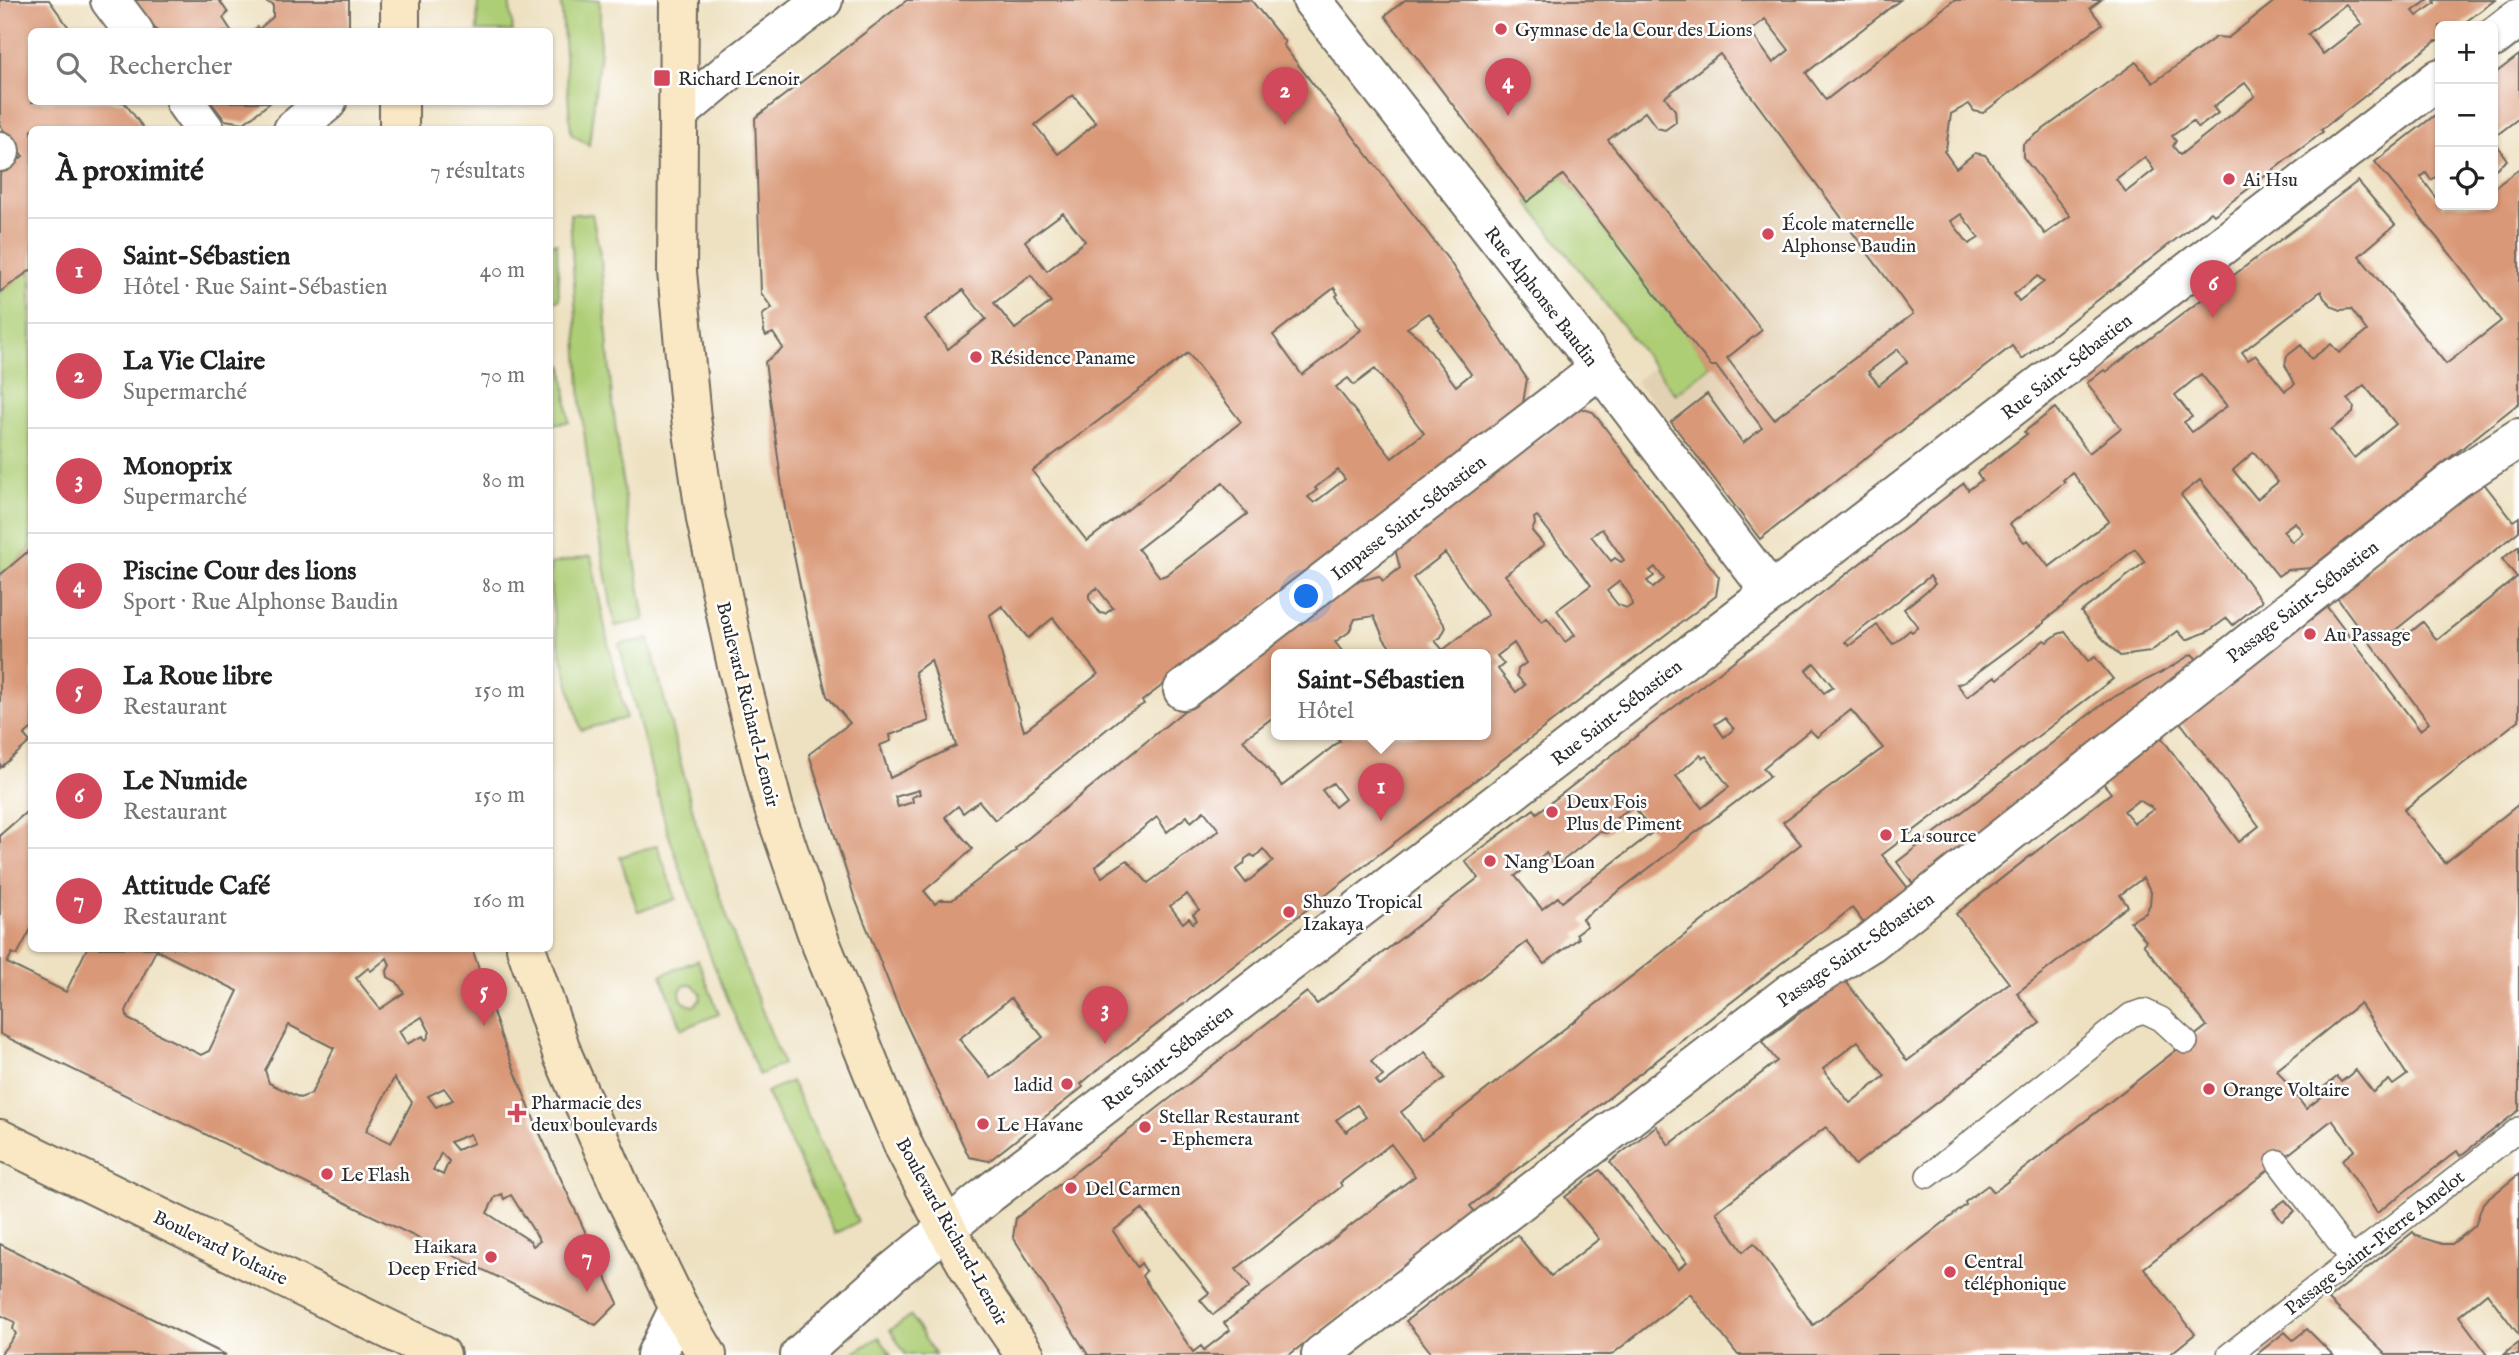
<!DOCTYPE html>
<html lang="fr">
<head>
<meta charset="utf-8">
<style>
  :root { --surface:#fff; --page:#f6f6f6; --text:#222; --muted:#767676; --line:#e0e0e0; --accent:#d1495b }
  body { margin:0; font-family:"IM FELL English",serif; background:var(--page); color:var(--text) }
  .controls { position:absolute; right:21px; top:21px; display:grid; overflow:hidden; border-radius:10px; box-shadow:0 2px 5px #0004 }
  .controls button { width:63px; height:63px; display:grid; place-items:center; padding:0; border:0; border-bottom:2px solid var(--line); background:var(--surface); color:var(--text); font:35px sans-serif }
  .you { position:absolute; left:1307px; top:597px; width:24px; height:24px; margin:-18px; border:5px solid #fff; border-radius:50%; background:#1a73e8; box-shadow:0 0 0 10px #1a73e833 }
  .badge { display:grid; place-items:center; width:46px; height:46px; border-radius:50%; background:var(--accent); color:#fff; font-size:23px; font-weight:700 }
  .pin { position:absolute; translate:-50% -58px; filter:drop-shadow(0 2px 4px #0008) }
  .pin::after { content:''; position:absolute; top:37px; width:24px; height:21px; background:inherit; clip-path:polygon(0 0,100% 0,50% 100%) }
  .popup { position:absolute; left:1271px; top:649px; width:220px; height:91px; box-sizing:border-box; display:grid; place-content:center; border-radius:10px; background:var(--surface); filter:drop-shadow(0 2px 5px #0005); font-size:23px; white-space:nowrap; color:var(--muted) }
  .popup b { font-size:26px; color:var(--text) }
  .popup::after { content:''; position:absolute; left:50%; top:100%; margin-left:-14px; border:14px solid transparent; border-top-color:var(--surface) }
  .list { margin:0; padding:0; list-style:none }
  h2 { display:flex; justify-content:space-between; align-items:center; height:91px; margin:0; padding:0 28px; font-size:30px }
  h2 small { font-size:23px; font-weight:400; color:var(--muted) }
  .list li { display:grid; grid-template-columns:46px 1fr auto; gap:21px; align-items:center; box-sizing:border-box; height:105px; padding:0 28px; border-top:2px solid var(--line) }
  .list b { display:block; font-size:26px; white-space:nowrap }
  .list p { margin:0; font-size:23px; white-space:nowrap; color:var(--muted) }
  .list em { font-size:23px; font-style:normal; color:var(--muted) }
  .icon { flex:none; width:38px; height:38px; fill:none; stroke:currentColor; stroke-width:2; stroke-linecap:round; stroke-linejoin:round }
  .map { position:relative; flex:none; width:2519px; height:1355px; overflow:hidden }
  .search { position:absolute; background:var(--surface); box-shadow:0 2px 5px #0004; left:28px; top:28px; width:525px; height:77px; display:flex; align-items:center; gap:18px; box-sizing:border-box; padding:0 24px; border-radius:10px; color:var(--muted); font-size:26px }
  .panel { position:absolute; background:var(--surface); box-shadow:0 2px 5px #0004; left:28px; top:126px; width:525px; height:826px; border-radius:10px }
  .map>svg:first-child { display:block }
  .built { fill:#e3d1b4 }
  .green { fill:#aece76; stroke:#6c7c50; stroke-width:2; fill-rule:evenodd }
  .building { fill:#d99877; fill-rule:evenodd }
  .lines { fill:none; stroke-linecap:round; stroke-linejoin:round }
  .lane-casing { stroke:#6f6b60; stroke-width:26 }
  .street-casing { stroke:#6f6b60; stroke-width:42 }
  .secondary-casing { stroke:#6f6b60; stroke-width:42 }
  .lane { stroke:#fff; stroke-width:23 }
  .street { stroke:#fff; stroke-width:38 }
  .secondary { stroke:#fae7c3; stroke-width:38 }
  .poi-dot { fill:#d1495b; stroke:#fff; stroke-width:2.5 }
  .labels { text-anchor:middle; stroke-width:5; stroke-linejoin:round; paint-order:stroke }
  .poi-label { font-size:19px; fill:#2b2b2b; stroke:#fff; text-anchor:start }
  .street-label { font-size:19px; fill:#2b2b2b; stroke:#fff }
</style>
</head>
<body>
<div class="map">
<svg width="2519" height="1355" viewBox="0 0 2519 1355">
  <rect width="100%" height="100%" fill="#fff"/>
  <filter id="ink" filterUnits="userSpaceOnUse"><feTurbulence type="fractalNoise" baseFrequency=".0143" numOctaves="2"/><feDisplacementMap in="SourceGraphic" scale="14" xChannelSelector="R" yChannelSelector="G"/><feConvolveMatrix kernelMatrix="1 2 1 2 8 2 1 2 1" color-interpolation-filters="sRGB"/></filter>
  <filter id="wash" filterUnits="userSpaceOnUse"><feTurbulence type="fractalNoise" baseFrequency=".00686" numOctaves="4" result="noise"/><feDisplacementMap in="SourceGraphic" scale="28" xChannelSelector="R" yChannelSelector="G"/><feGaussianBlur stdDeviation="1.57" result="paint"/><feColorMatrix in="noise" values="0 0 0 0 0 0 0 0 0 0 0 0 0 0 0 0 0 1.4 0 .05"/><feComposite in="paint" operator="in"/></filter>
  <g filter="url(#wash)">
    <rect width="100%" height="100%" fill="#eee1c1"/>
    <path class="built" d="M1765,19L2012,346L1760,539L1671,422L1635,381L1689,341L1563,175Z"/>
    <g class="green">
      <path d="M478,0H509L513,31H477Z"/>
      <path d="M561,0H600V50L589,145L571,134Z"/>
      <path d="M1563,175L1711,366L1675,394L1527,202Z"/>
      <path d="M570,214H592L601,260L612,399L624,493L645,620L615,626L592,499L581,405Z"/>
      <path d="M550,243H557L559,300H550Z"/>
      <path d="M31,269V549L0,576V292Z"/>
      <path d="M563,365L569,422L550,424V406L557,400V393L550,385V366Z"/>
      <path d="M591,556L608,643L626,718L581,730C567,676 549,620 550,564Z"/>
      <path d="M649,639L696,823L738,949L783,1064L759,1075L711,958L667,830L619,644Z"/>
      <path d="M657,845L676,899L638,912L620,857Z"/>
      <path d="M698,960L719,1014L682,1029L661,975ZM692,984L701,993L700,1000L694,1006C684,1004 680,1001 680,991L684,986Z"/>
      <path d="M791,1081L858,1222L835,1234L766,1092Z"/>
      <path d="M911,1316L935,1355H906L890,1330Z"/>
      <path d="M879,1337L891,1355H850Z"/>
    </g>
    <g id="blocks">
      <g class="building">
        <path d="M0,0H49L72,32H32V102H124L145,130H32V269L0,292V174L23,156L0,125Z"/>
        <path d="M135,0H219L228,13L223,18L232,32H158Z"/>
        <path d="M267,0H349V32H251L257,27L259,29L273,17V4L267,3Z"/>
        <path d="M907,0H1251L1285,42L1283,45L1450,262L1527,379L1522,409L1142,701L1144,704L1123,716L995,820L979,801L963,813L958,806L945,817L973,849L924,891L935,904L940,900H952L1016,851L1015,849L1191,705L1351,583L1379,576L1383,581L1400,568L1395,549L1580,408L1593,412L1719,577L1716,596L1095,1072L1081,1084L1083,1087L989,1161L969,1157L901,1013L854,896L809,754L850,723L827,696L806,614L786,516L765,362L783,348L773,333L766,336L764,332L762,315L772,308L761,293L755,118ZM1073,95L1096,123L1058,154L1035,125ZM1063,213L1085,241L1047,271L1025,241ZM1031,275L1051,302L1015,329L994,303ZM1334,288L1338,294L1336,296L1361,330L1302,375L1273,335ZM963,290L986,319L948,349L925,319ZM1429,313L1440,328L1438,329L1471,374L1456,386L1421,339L1407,328ZM1188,353L1241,422L1087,541L1032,471ZM1375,369L1424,433L1392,458L1336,387L1348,378L1354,385ZM1338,470L1345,479L1314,503L1308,497L1317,490L1315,488ZM1223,483L1247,514L1166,575L1160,577L1138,549ZM1537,516L1591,585L1557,610L1575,635L1565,642L1547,618L1542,622L1505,575L1544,545L1532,531L1535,524L1534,518ZM1602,529L1624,560L1621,562L1615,558L1611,561L1591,536ZM1445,553L1488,615L1443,650L1435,641L1441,637L1446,627L1413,578ZM1655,567L1664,579L1653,588L1647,581L1654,576L1650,571ZM1620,581L1630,596L1632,605L1627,608L1618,605L1607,591ZM1097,588L1113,608L1105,614L1100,613L1089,599V594ZM1002,606L1028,638L1053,618L1098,674L1024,731L990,615ZM1374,616L1384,639L1396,655H1486V735H1335L1340,741L1282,786L1243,740L1276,715V655H1345L1335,642L1349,632L1355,619ZM1514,643L1526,663L1518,669L1517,676L1525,685L1516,692L1498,669L1504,664L1497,656ZM931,660L956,746L890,778L880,745L891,741L890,735L929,721L915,672ZM1333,783L1345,799L1335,807L1322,790ZM919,790L920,794L912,797L913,802L898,807L895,797ZM1204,811L1219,830L1148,883L1127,860L1102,877L1095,867L1157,817L1167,832L1187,816L1191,822ZM1263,849L1273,861L1246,883L1236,870L1244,864L1245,859L1251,855L1255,857ZM1187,894L1199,910L1193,914L1197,920L1193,923L1189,918L1183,923L1170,906ZM1011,998L1043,1037L991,1078L959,1039Z"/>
        <path d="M1405,0H1900L1806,73L1826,100L1954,0H2101L2090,8L2102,24L1983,113L1974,111L1969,104L1951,114L1946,149L1944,151L1956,168L1975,153L1985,155L2045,234L2070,216L2023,157V144L2136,62L2153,83L2216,37L2228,38L2276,0H2428L2413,11L2417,16L2435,3L2434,0H2495L2460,26H2440V41H2436L2419,54L2321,130L2323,132L2214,215L2211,212L2022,359L2012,346L1760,539L1671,422L1707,394L1743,443L1762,428L1716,366H1711L1690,340L1563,175L1527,202L1385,16ZM2346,4L2362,24L2323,54L2308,34ZM1765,19L1789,50L1773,63L1750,31ZM1720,54L1913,314L1774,419L1727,358L1762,330L1608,140L1645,112L1657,128L1665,130L1676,122L1675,110L1665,97ZM2245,83L2255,96L2180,155L2173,146L2176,141L2172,136L2193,121L2198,128L2218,113L2213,107ZM2145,157L2154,170L2126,192L2116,179ZM1961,214L1979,238L1969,244L1951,221ZM2038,276L2044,282L2019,301L2014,294ZM1898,349L1907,362L1879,385L1868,372Z"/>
        <path d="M2519,55V118L2493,138V75Z"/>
        <path d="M211,102H271L244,123L225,120Z"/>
        <path d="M2435,115L2437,118L2440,116V174L2431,180L2426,173L2421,177L2443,207L2446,205H2493V189L2519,169V403L2311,568L2287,570L2278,576L2200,480L2181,495L2262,601L2233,625L2227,618L2209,631L2186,640L2178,631L2150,652L2120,656L2099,635L2081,612L2145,562L2135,549L2044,621V623L1963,683L1957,684L1967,697L1995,676L1998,679L2044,640L2047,642L2058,634L2065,632L2088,661L2095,657L2113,679L1882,855L1908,888L1913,884L1897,862L2108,700L2164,671L2192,654L2203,666L1868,929L1852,908L1470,1206L1475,1212L1289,1355H1088L1013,1237L1016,1218L1307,992L1317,1004L1478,878L1465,861L1534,809L1537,813L1964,483L1968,490L1982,480L1977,473L2027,434L2024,432L2055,408L2089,453L2121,428L2087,383L2104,370L2106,372L2358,181L2395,225L2359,256L2446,364L2501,321L2452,256L2375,162ZM2321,291L2324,298L2333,307L2341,310L2351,309L2367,331L2339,353L2331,344L2311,359L2301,345L2287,356L2285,365L2295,384L2285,391L2256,355L2248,360L2242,352ZM2201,374L2227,406L2192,432L2184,422L2192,417L2175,395ZM2364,385L2396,424L2354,458L2331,430L2353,413L2354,407L2347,399ZM2254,452L2278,482L2257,499L2233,470ZM2072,472L2109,521L2049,567L2028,540L2024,542L2010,524L2065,482L2063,480ZM2295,522L2303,533L2292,542L2283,531ZM1930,576L1935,584L1904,609L1918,627L1912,632L1910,630L1893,644L1877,625L1849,646L1845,642ZM1814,663L1833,687L1824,693L1806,670ZM1851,710L1883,748L1783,822L1801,844L1422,1140L1401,1112L1445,1078L1425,1052L1380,1086L1376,1081L1383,1076L1371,1061L1527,942L1544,964L1579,938L1576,934L1587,926L1582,919L1770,776L1763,768L1810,730L1817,737ZM1725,718L1734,729L1724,737L1715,724ZM1700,755L1703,758L1706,756L1729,787L1702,808L1676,776ZM1633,806L1653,832L1562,902L1558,897L1542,909L1515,876L1546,853L1553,862L1560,863L1599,832L1606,833L1615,827L1614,820ZM1357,1105L1366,1117L1346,1132L1336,1120ZM1391,1144L1415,1176L1224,1323L1230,1330L1204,1350L1201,1346L1193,1352L1142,1276L1146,1271L1141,1263L1137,1267L1113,1231L1142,1209L1209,1293L1200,1300L1213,1315L1250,1287L1236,1269L1342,1186L1340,1183Z"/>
        <path d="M2493,140L2507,160L2493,171Z"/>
        <path d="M2482,481L2513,521L2519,517V531L2393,632L2397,636L2404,630L2407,635L2423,622L2437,640L2517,577L2502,559L2519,546V720L2404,810L2445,863L2519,804V1110L2460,1156L2457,1151L2377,1213L2342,1160L2355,1150L2332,1120L2144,1268L2195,1334L2169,1355H1738L1690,1294L1611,1355H1433L1406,1321L1517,1235L1551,1276L1599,1239L1565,1197L1600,1170L1678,1269L1687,1262L1610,1162L1656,1126L1669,1145L1777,1061L1762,1042L1844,979L1907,1061L2009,983L1956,914L2111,793L2100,779L2158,733L2239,842L2259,826L2177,718L2324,603L2420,730L2429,723L2335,595ZM2139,800L2154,809L2134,823L2124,811ZM2143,878L2151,892L2150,904L2146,913L2130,921L2146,941L2143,944L2207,1026L1994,1192L1988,1185L1965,1202L1966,1205L1813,1325L1754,1243L1743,1252L1716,1212L1826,1127L1855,1165L2040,1023L2017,993L2128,906L2120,895ZM2360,1003L2407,1075L2393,1085L2389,1080L2373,1092L2356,1070L2341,1082L2337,1077L2320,1090L2324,1095L2306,1109L2277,1070ZM1858,1041L1885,1076L1850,1103L1823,1069Z"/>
        <path d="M32,548V728L24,735L30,742L0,768V575Z"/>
        <path d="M32,807V927L17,955L12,953L7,963L66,992L87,948H472L501,1036L537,1127L618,1303L596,1325L0,1034V835ZM156,950L238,991L209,1051L201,1055L128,1019L126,1011ZM387,958L390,965L387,971L388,977L397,982L404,993L380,1009L356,978L368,968L371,971ZM422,1017L430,1032L427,1039L425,1040L423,1036L407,1044L399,1031ZM289,1025L334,1048L311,1094L300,1098L269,1083L265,1070ZM394,1078L412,1102L391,1143L366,1131ZM444,1088L453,1100L436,1107L428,1096ZM470,1134L474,1143L457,1150L450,1142ZM441,1153L449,1161L443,1175L433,1170ZM502,1194L504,1199L511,1195L540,1241L533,1246L530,1241L487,1213L495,1197Z"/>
        <path d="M2519,1174V1335L2487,1293L2459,1316L2488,1355H2386L2328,1299L2413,1232L2416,1236L2442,1244H2452L2475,1226L2483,1203Z"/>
        <path d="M2285,1200L2295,1211L2282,1221L2273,1209Z"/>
        <path d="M0,1244L112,1299L226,1355H0L16,1334L13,1329L15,1322L0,1315Z"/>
        <path d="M2307,1329L2333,1355H2256L2285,1332L2293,1340Z"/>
        <path d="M2519,1343V1355H2504L2508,1351Z"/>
      </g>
    </g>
  </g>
  <g filter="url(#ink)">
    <use href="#blocks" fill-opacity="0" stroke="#6f6b60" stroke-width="2"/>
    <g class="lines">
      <defs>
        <g id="lane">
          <path d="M2278,1162L2352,1259"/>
          <path d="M1928,1176L2131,1015L2144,1011L2161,1019L2186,1042"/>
          <path d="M2229,1355L2519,1129"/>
        </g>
        <g id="street">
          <path d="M110,0L134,32"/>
          <path d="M1312,0L1576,337L1771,592"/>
          <path d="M2493,38L2519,18"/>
          <path d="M185,102L205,130"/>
          <path d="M678,114L734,67L823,0"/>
          <path d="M293,130L327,102"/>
          <path d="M0,152V151"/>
          <path d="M1183,690L1599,369"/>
          <path d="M656,1355L679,1308"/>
          <path d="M800,1355L891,1273L990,1193L2440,78"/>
          <path d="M1321,1355L1790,993L1870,943L2456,479L2519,438"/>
        </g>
        <g id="secondary">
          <path d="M400,0V32"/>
          <path d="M679,0L677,272L691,418L706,519L737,666L774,809L819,939L880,1090L905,1149L947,1229L986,1298L1025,1355"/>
          <path d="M399,102V130"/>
          <path d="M526,948L563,1056L621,1189L679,1308L707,1355"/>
          <path d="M0,1139L441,1355"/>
        </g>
      </defs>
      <use href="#lane" class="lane-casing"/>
      <use href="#street" class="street-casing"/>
      <use href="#secondary" class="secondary-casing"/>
      <use href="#lane" class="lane"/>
      <use href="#street" class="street"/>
      <use href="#secondary" class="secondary"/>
    </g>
  </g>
  <g class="poi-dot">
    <circle cx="1501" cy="29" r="7"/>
    <rect x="653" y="69" width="18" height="18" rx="3.5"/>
    <circle cx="2229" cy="179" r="7"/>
    <circle cx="1768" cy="234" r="7"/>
    <circle cx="976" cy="357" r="7"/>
    <circle cx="2310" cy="634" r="7"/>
    <circle cx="1552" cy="812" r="7"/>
    <circle cx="1886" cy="835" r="7"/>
    <circle cx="1490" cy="861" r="7"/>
    <circle cx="1289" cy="912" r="7"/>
    <circle cx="1067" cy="1084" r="7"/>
    <circle cx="2209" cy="1089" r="7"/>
    <path d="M513.5 1102.5h7v7h7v7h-7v7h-7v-7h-7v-7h7z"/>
    <circle cx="983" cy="1124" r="7"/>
    <circle cx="1145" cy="1127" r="7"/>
    <circle cx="327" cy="1174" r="7"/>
    <circle cx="1071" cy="1188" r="7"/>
    <circle cx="491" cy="1257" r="7"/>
    <circle cx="1950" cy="1272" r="7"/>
  </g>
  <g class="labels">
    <g class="poi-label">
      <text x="1515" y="36">Gymnase de la Cour des Lions</text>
      <text x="678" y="85">Richard Lenoir</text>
      <text x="2243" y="186">Ai Hsu</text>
      <text x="1782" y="230">École maternelle<tspan x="1782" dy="22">Alphonse Baudin</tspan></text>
      <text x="990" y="364">Résidence Paname</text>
      <text x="2324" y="641">Au Passage</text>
      <text x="1566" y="808">Deux Fois<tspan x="1566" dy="22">Plus de Piment</tspan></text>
      <text x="1900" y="842">La source</text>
      <text x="1504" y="868">Nang Loan</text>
      <text x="1303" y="908">Shuzo Tropical<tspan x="1303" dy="22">Izakaya</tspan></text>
      <text x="1053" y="1091" text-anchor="end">ladid</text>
      <text x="2223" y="1096">Orange Voltaire</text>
      <text x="531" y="1109">Pharmacie des<tspan x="531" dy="22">deux boulevards</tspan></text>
      <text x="1159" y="1123">Stellar Restaurant<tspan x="1159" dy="22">- Ephemera</tspan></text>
      <text x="997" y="1131">Le Havane</text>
      <text x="341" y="1181">Le Flash</text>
      <text x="1085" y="1195">Del Carmen</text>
      <text x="477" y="1253" text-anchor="end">Haikara<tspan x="477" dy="22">Deep Fried</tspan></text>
      <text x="1964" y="1268">Central<tspan x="1964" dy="22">téléphonique</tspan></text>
    </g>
    <g class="street-label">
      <text transform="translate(1542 296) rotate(52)" y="7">Rue Alphonse Baudin</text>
      <text transform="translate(2066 366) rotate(-38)" y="7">Rue Saint-Sébastien</text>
      <text transform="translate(1408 517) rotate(-38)" y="7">Impasse Saint-Sébastien</text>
      <text transform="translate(2302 601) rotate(-38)" y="7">Passage Saint-Sébastien</text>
      <text transform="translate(749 704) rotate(76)" y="7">Boulevard Richard-Lenoir</text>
      <text transform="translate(1616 712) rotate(-38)" y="7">Rue Saint-Sébastien</text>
      <text transform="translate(1855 949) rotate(-35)" y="7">Passage Saint-Sébastien</text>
      <text transform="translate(1167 1057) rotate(-38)" y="7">Rue Saint-Sébastien</text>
      <text transform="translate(953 1231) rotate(61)" y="7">Boulevard Richard-Lenoir</text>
      <text transform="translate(2374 1242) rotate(-38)" y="7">Passage Saint-Pierre Amelot</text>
      <text transform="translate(221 1247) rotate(26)" y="7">Boulevard Voltaire</text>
    </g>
  </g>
</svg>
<div class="controls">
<button>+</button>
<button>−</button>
<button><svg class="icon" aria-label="locate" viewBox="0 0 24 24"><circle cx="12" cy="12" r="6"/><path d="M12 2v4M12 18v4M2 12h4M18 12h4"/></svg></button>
</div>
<div class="you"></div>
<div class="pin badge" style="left:1381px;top:821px">1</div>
<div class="popup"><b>Saint-Sébastien</b>Hôtel</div>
<div class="pin badge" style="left:1285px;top:125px">2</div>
<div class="pin badge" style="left:1105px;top:1044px">3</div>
<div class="pin badge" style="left:1508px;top:116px">4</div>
<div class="pin badge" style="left:484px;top:1026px">5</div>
<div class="pin badge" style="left:2213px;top:318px">6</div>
<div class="pin badge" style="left:587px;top:1292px">7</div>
<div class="search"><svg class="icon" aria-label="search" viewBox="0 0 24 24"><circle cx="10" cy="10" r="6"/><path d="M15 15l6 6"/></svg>Rechercher</div>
<section class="panel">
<h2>À proximité<small>7 résultats</small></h2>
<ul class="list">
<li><span class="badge">1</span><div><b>Saint-Sébastien</b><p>Hôtel · Rue Saint-Sébastien</p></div><em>40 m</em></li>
<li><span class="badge">2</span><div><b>La Vie Claire</b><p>Supermarché</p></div><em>70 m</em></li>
<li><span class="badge">3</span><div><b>Monoprix</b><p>Supermarché</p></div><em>80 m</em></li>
<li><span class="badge">4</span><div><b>Piscine Cour des lions</b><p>Sport · Rue Alphonse Baudin</p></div><em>80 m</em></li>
<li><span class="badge">5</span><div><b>La Roue libre</b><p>Restaurant</p></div><em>150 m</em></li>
<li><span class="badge">6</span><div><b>Le Numide</b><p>Restaurant</p></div><em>150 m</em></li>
<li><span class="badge">7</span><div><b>Attitude Café</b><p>Restaurant</p></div><em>160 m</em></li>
</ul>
</section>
</div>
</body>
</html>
